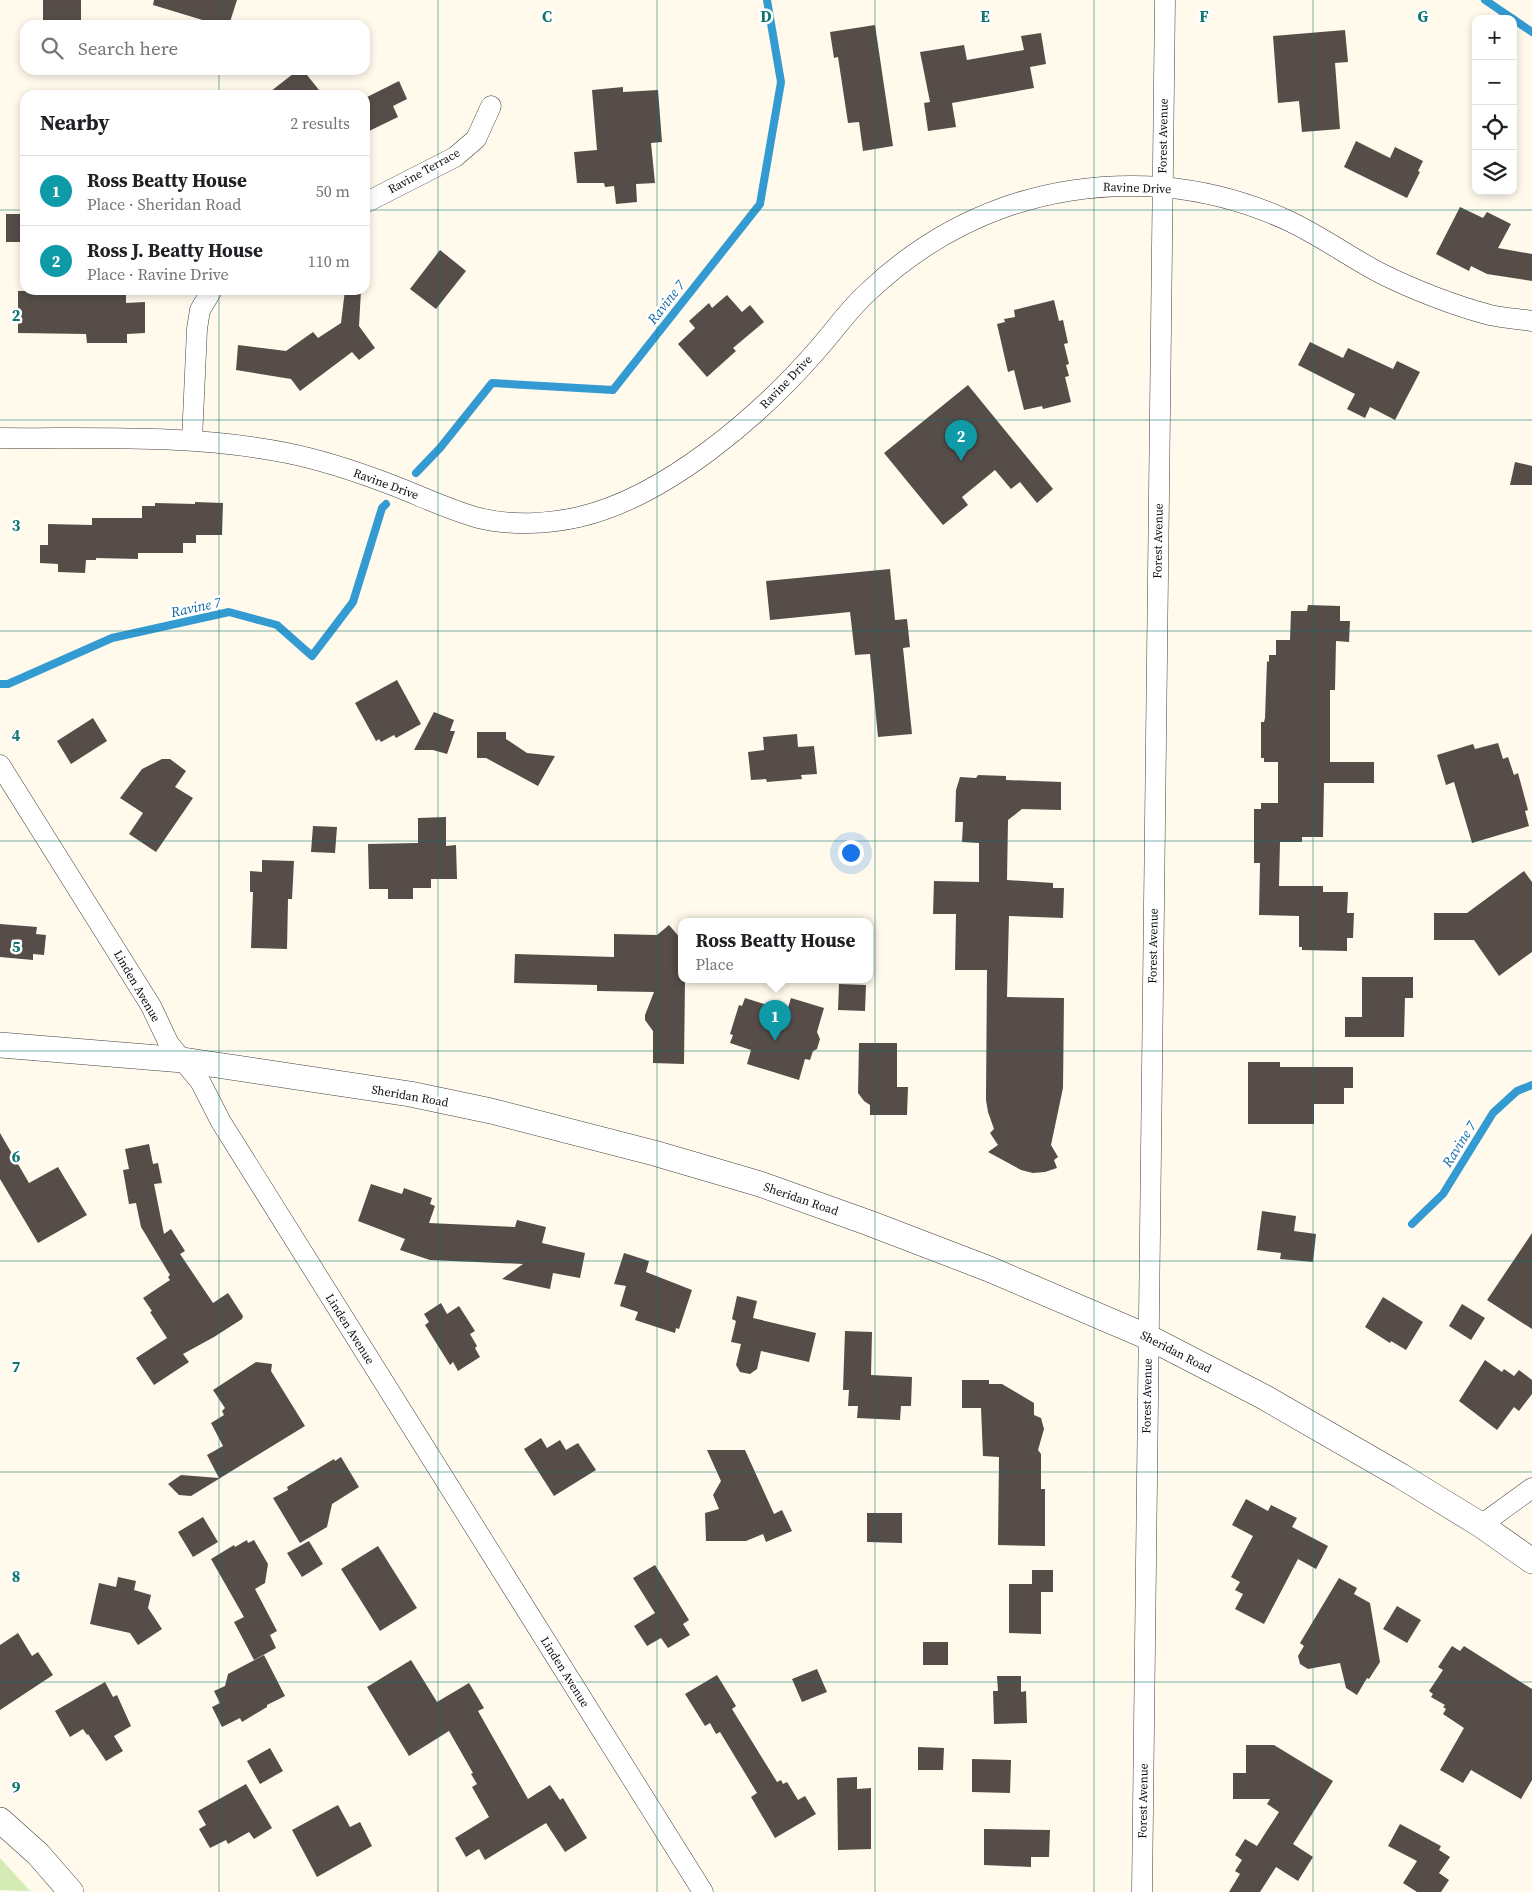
<!DOCTYPE html>
<html lang="en">
<head>
<meta charset="utf-8">
<style>
  :root { --surface:#fff; --page:#f2f2f2; --text:#202124; --muted:#757577; --line:#e0e0e0; --accent:#0b8043 }
  body { margin:0; font-family:"Source Serif 4",serif; background:var(--page); color:var(--text) }
  .controls { position:absolute; right:15px; top:15px; display:grid; overflow:hidden; border-radius:10px; box-shadow:0 2px 8px #0003 }
  .controls button { width:45px; height:45px; display:grid; place-items:center; padding:0; border:0; border-bottom:1px solid var(--line); background:var(--surface); color:var(--text); font:25px sans-serif }
  .you { position:absolute; left:850px; top:852px; width:18px; height:18px; margin:-12px; border:4px solid #fff; border-radius:50%; background:#1a73e8; box-shadow:0 0 0 8px #1a73e833 }
  .badge { display:grid; place-items:center; width:32px; height:32px; border-radius:50%; background:var(--accent); color:#fff; font-size:16px; font-weight:700 }
  .pin { position:absolute; translate:-50% -41px; filter:drop-shadow(0 1px 2px #0008) }
  .pin::after { content:''; position:absolute; top:26px; width:18px; height:15px; background:inherit; clip-path:polygon(0 0,100% 0,50% 100%) }
  .popup { position:absolute; left:678px; top:918px; width:195px; height:65px; box-sizing:border-box; display:grid; place-content:center; border-radius:10px; background:var(--surface); filter:drop-shadow(0 1px 4px #0005); font-size:16px; white-space:nowrap; color:var(--muted) }
  .popup b { font-size:19px; color:var(--text) }
  .popup::after { content:''; position:absolute; left:50%; top:100%; margin-left:-10px; border:10px solid transparent; border-top-color:var(--surface) }
  .list { margin:0; padding:0; list-style:none }
  h2 { display:flex; justify-content:space-between; align-items:center; height:65px; margin:0; padding:0 20px; font-size:21px }
  h2 small { font-size:16px; font-weight:400; color:var(--muted) }
  .list li { display:grid; grid-template-columns:32px 1fr auto; gap:15px; align-items:center; box-sizing:border-box; height:70px; padding:0 20px; border-top:1px solid var(--line) }
  .list b { display:block; font-size:19px; white-space:nowrap }
  .list p { margin:0; font-size:16px; white-space:nowrap; color:var(--muted) }
  .list em { font-size:16px; font-style:normal; color:var(--muted) }
  .icon { flex:none; width:28px; height:28px; fill:none; stroke:currentColor; stroke-width:2; stroke-linecap:round; stroke-linejoin:round }
  .map { position:relative; flex:none; width:1532px; height:1892px; overflow:hidden }
  .search { position:absolute; background:var(--surface); box-shadow:0 2px 8px #0003; left:20px; top:20px; width:350px; height:55px; display:flex; align-items:center; gap:12px; box-sizing:border-box; padding:0 18px; border-radius:15px; color:var(--muted); font-size:19px }
  .panel { position:absolute; background:var(--surface); box-shadow:0 2px 8px #0003; left:20px; top:90px; width:350px; height:205px; border-radius:15px }
  .map>svg:first-child { display:block }
  .green { fill:#d4ebb5 }
  .lines { fill:none; stroke-linecap:round; stroke-linejoin:round }
  .stream { stroke:#339bd2; stroke-width:8 }
  .building { fill:#564d49 }
  .minor-casing { stroke:#404040; stroke-width:21 }
  .tertiary-casing { stroke:#404040; stroke-width:26 }
  .minor { stroke:#fff; stroke-width:20 }
  .tertiary { stroke:#fff; stroke-width:25 }
  .grid { fill:none; stroke:#0f766e; stroke-width:1; stroke-opacity:0.55 }
  .labels { text-anchor:middle; stroke-width:5; stroke-linejoin:round; paint-order:stroke }
  .street-label { font-size:12px; fill:#0d0d0d; stroke:#fff }
  .water-label { font-size:14px; font-style:italic; fill:#126ba3; stroke:#fff }
  .grid-label { font-size:16px; text-anchor:middle; font-weight:bold; fill:#0f766e; stroke:#fff; stroke-width:5; stroke-linejoin:round; paint-order:stroke }
</style>
</head>
<body>
<div class="map">
<svg width="1532" height="1892" viewBox="0 0 1532 1892">
  <rect width="100%" height="100%" fill="#fffaec"/>
  <path class="green" d="M0,1858L30,1891L0,1890Z"/>
  <g class="lines">
    <g class="stream">
      <path d="M1485,0L1513,19"/>
      <path d="M1513,19L1532,32"/>
      <path d="M416,473L440,448L492,383L613,390L760,204L781,82L767,0"/>
      <path d="M0,684H8L112,638L229,612L277,625L312,656L353,602L382,508L386,504"/>
      <path d="M1412,1224L1443,1194L1493,1113L1517,1091L1532,1085"/>
    </g>
  </g>
  <g class="building">
    <rect x="43" y="0" width="38" height="25"/>
    <path d="M154,0H237L229,25H219L153,5Z"/>
    <path d="M875,25L893,146L863,151L859,122L848,123L838,57L834,58L830,32Z"/>
    <path d="M1345,30L1348,62L1335,63L1340,129L1302,132L1299,101L1278,103L1273,36Z"/>
    <path d="M1041,33L1046,64L1030,67L1034,88L952,103L956,127L928,131L924,103L930,102L920,52L964,45L967,60L1024,50L1021,36Z"/>
    <path d="M298,70H303L323,95H266Z"/>
    <path d="M399,81L407,99L393,106L398,117L365,133V98Z"/>
    <path d="M623,87V92L658,90L662,142L651,143L655,183L636,184L637,202L616,204L614,186L605,187L604,183H577L574,152L597,150L592,90Z"/>
    <path d="M1356,141L1390,158L1395,147L1423,161L1418,171L1420,172L1407,198L1344,167Z"/>
    <path d="M1460,207L1483,218L1487,212L1511,224L1498,248L1532,254V281L1487,274L1471,266L1469,271L1436,254Z"/>
    <rect x="6" y="214" width="19" height="28"/>
    <path d="M440,250L466,271L436,309L410,289Z"/>
    <path d="M94,290H126V303L145,302V333L127,334V343H87L86,334L18,333V291Z"/>
    <path d="M345,290H361L359,326L375,348L359,360L352,352L300,391L291,379L236,370L238,345L286,351L313,332L318,338L341,323Z"/>
    <path d="M727,295L742,312L750,305L764,322L733,348L736,351L707,377L678,344L695,328L689,321L709,303L712,308Z"/>
    <path d="M1054,300L1059,321L1063,320L1068,343L1064,344L1069,364L1066,365L1069,376L1065,377L1071,402L1043,409L1042,406L1024,410L1014,370L1008,372L997,324L1005,322L1004,319L1015,317L1014,310Z"/>
    <path d="M1310,342L1343,358L1348,348L1393,369L1397,361L1420,372L1395,420L1370,407L1365,418L1347,409L1355,394L1298,365Z"/>
    <path d="M968,385L1053,489L1037,503L1020,482L1011,489L995,470L962,497L968,505L943,525L884,453Z"/>
    <path d="M1515,462L1532,466V485H1510Z"/>
    <path d="M195,502L223,503L222,535H196V543H183V553H138V559L96,558V560H86L85,573L58,572V564L40,563V545H48V524L92,525V518H142V506H155V503L195,504Z"/>
    <path d="M890,569L895,620L907,619L910,647L903,648L912,734L878,737L870,654L855,655L850,612L770,620L766,581Z"/>
    <path d="M1308,605L1340,606V621H1350L1349,642L1336,641L1335,690H1330V762H1374V783H1324L1323,837H1302V842H1280L1279,886H1323V892H1348L1347,913H1354L1353,938H1347V951L1302,950V947H1299V916L1259,915L1260,863H1254V809H1261V803H1278V762H1264V758H1261V722H1264L1265,718L1267,661L1269,662V655H1276V640H1290L1291,611H1307Z"/>
    <path d="M397,680L421,724L396,738L394,735L381,742L379,739L376,741L355,703Z"/>
    <path d="M434,712L454,720L450,731H455L447,754L433,750H414Z"/>
    <path d="M93,718L107,741L71,764L57,741Z"/>
    <path d="M477,732H506V739L527,753L555,756L538,786L486,758H477Z"/>
    <path d="M797,734L798,747L814,746L817,774L801,775L802,779L767,782L766,779L751,780L748,752L764,750L763,737Z"/>
    <path d="M1498,743L1503,759L1508,757L1514,775L1518,773L1528,810L1525,811L1529,826L1472,843L1454,782L1446,785L1437,755L1473,744L1475,749Z"/>
    <path d="M162,759H170L186,771L175,787L193,798L156,852L129,834L143,813L120,798L142,769Z"/>
    <path d="M978,775L1006,776V780L1061,782V810L1022,809L1008,820L1007,880L1053,883V888H1064L1063,918L1009,916L1007,997L1064,998L1063,1088L1051,1145L1058,1157L1054,1160L1057,1168L1045,1172L1033,1173L1021,1170L988,1152L998,1145L990,1133L994,1129L988,1112L986,1100L987,970H955L956,914H933L934,881L979,882V843L962,842L963,822H955L956,790L960,777L976,778Z"/>
    <path d="M446,817V846L456,845L457,879H431V888H413V899H388V889H369L368,844L418,843V818Z"/>
    <path d="M313,826L337,827L335,853L311,852Z"/>
    <path d="M262,860L294,861L292,899H288L287,949L251,948L253,892H250V871L262,872Z"/>
    <path d="M1524,871L1532,882V952L1499,976L1474,940H1434V913H1467Z"/>
    <path d="M0,924L37,927L36,934L46,935L44,955L33,954V960L0,957Z"/>
    <path d="M669,925L681,939V980H685L684,1064L653,1063V1031L645,1020V1015L654,992L597,991V985L514,983L515,954L614,957V934L657,935Z"/>
    <path d="M1362,977H1413V998H1405L1404,1037H1345V1017H1362Z"/>
    <path d="M839,984L866,985L865,1011L838,1010Z"/>
    <path d="M745,998L787,1011L791,998L824,1008L817,1032L820,1039L817,1049L813,1051L810,1060L805,1059L799,1080L747,1064L751,1050L730,1043L733,1035L730,1034L739,1005L742,1006Z"/>
    <path d="M859,1043H897V1087H908L907,1115H870V1105L864,1101L858,1093Z"/>
    <path d="M1248,1062H1280V1067H1353V1088H1344V1104H1314V1124H1248Z"/>
    <path d="M0,1133L29,1183L58,1167L87,1215L38,1243L0,1179Z"/>
    <path d="M149,1144L153,1164L158,1163L162,1183L154,1184L164,1234L171,1229L185,1251L180,1254L213,1303L228,1293L243,1316L242,1319L214,1337L183,1354L189,1362L154,1385L136,1358L167,1338L150,1312L152,1311L143,1298L170,1280L168,1277L170,1275L141,1227L136,1203L129,1204L123,1170L129,1169L125,1149Z"/>
    <path d="M371,1184L402,1194L404,1188L432,1198L430,1204L435,1206L429,1223L515,1227L517,1220L546,1227L542,1243L585,1253L580,1278L553,1273L550,1289L502,1279L523,1264L430,1260L400,1250L405,1239L358,1221Z"/>
    <path d="M1262,1211L1296,1216L1294,1231L1316,1234L1313,1262L1280,1259L1281,1253L1257,1250Z"/>
    <path d="M1532,1233V1329L1487,1300Z"/>
    <path d="M624,1253L649,1261L646,1272L692,1290L679,1329L676,1328L675,1333L635,1320L638,1312L620,1306L626,1286L614,1284Z"/>
    <path d="M737,1296L757,1301L753,1318L816,1333L809,1362L761,1351L757,1369L750,1374L740,1372L736,1365L741,1344L731,1342L736,1321L732,1319Z"/>
    <path d="M1383,1297L1423,1322L1406,1350L1391,1341L1390,1343L1365,1327Z"/>
    <path d="M441,1303L447,1314L459,1306L475,1331L470,1334L477,1346L475,1348L480,1357L458,1371L453,1362L450,1365L425,1325L429,1322L424,1314Z"/>
    <path d="M1462,1304L1485,1318L1471,1340L1449,1326Z"/>
    <path d="M845,1331L872,1332L871,1375L912,1377L911,1406H901L900,1420L857,1418L858,1406H848L849,1390H843Z"/>
    <path d="M1485,1360L1502,1372L1504,1369L1514,1376L1519,1370L1532,1380V1394L1519,1411L1514,1407L1497,1430L1459,1401Z"/>
    <path d="M256,1362L272,1364L271,1371L305,1426L191,1496L179,1495L168,1484L181,1475L219,1478L207,1455L223,1446L211,1423L224,1415L222,1411L225,1408L213,1390Z"/>
    <path d="M962,1380H989V1384H1002L1034,1403V1415L1041,1418L1044,1429L1038,1450L1041,1454V1489H1045V1546L998,1545L999,1457L983,1456L981,1408H962Z"/>
    <path d="M541,1438L547,1448L560,1440L566,1450L578,1443L596,1470L554,1496L524,1449Z"/>
    <path d="M707,1450H745L774,1514L782,1510L792,1531L766,1542L763,1534L746,1541H706L705,1513L719,1509L713,1495L721,1481Z"/>
    <path d="M341,1457L359,1487L332,1504L327,1527L300,1543L273,1498L288,1490L287,1487L334,1459L335,1461Z"/>
    <path d="M1246,1499L1268,1511L1271,1505L1297,1518L1292,1527L1328,1546L1316,1569L1298,1559L1264,1624L1235,1609L1243,1594L1235,1590L1240,1582L1231,1577L1253,1536L1232,1525Z"/>
    <path d="M867,1513H902V1543L867,1542Z"/>
    <path d="M203,1517L218,1542L193,1557L178,1532Z"/>
    <path d="M247,1540L248,1543L254,1540L268,1564L265,1583L255,1589L277,1631L270,1635L276,1648L254,1660L234,1622L244,1617L211,1559L234,1545L235,1547Z"/>
    <path d="M309,1541L323,1564L302,1577L287,1553Z"/>
    <path d="M378,1546L417,1608L380,1631L341,1569Z"/>
    <path d="M655,1565L689,1620L683,1624L690,1635L668,1648L661,1638L647,1646L634,1626L655,1613L633,1578Z"/>
    <path d="M1032,1570H1053V1592H1041V1634L1009,1633V1584H1032Z"/>
    <path d="M118,1577L136,1581L134,1590L151,1595L148,1608L162,1629L138,1645L130,1633L90,1624L99,1583L116,1587Z"/>
    <path d="M1339,1578L1357,1588L1354,1594L1370,1603L1380,1662L1369,1679L1367,1678L1357,1695L1346,1688L1340,1663L1308,1669L1300,1664L1298,1656L1304,1646L1300,1643Z"/>
    <path d="M1397,1606L1421,1620L1407,1643L1383,1629Z"/>
    <path d="M18,1633L32,1656L38,1652L53,1675L0,1710V1645Z"/>
    <rect x="923" y="1642" width="25" height="23"/>
    <path d="M1452,1646L1460,1651L1464,1646L1532,1689V1780L1521,1799L1471,1770L1463,1783L1440,1770L1464,1728L1443,1714L1446,1709L1443,1707L1445,1705L1431,1697L1433,1694L1429,1691L1443,1670L1438,1667Z"/>
    <path d="M264,1655L285,1696L267,1705V1707L242,1722L240,1718L222,1727L212,1707L220,1703L214,1691L225,1686L228,1674Z"/>
    <path d="M411,1660L437,1702L469,1683L484,1708L478,1711L528,1799L550,1785L560,1800L563,1798L587,1838L565,1852L546,1823L485,1860L479,1849L466,1857L455,1838L489,1817L472,1787L477,1784L471,1774L473,1773L449,1731L409,1756L367,1687Z"/>
    <path d="M817,1669L827,1692L802,1702L792,1679Z"/>
    <path d="M717,1675L736,1706L732,1709L777,1782L781,1780L783,1784L787,1782L798,1800L805,1796L816,1814L775,1838L751,1797L757,1793L720,1732L716,1734L710,1723L705,1726L685,1694Z"/>
    <path d="M997,1676H1021V1692L1026,1691L1027,1723L994,1724L993,1691H998Z"/>
    <path d="M105,1682L113,1697L117,1695L131,1726L114,1736L123,1751L106,1761L88,1734L87,1735L83,1729L70,1737L55,1711Z"/>
    <path d="M1246,1745H1274L1333,1781L1293,1844L1313,1857L1298,1881L1276,1867L1260,1892H1229L1240,1874L1235,1871L1242,1860L1235,1855L1245,1839L1257,1846L1279,1812L1267,1804L1270,1799H1233V1773H1246Z"/>
    <path d="M918,1747L944,1748L943,1770H918Z"/>
    <path d="M270,1748L283,1771L260,1784L247,1761Z"/>
    <path d="M972,1759L1011,1760L1010,1793L972,1792Z"/>
    <path d="M857,1777V1789L871,1788V1849L838,1850L837,1778Z"/>
    <path d="M246,1784L272,1828L254,1839L249,1832L228,1844L226,1840L210,1848L199,1829L206,1825L198,1811Z"/>
    <path d="M338,1805L350,1827L360,1822L372,1846L317,1877L292,1830Z"/>
    <path d="M1400,1824L1441,1846L1439,1850L1450,1857L1439,1873L1449,1880L1441,1892H1417L1403,1883L1417,1861L1388,1846Z"/>
    <path d="M984,1829L1050,1830L1049,1857H1031V1867L984,1865Z"/>
  </g>
  <g class="lines">
    <defs>
      <g id="minor">
        <path d="M365,203L455,157L476,139L491,106"/>
        <path d="M0,438C95,439 193,434 287,453C322,460 358,472 392,485C421,496 449,510 479,518C511,526 548,524 579,517C666,497 761,415 818,349C835,330 849,309 868,292C949,215 1050,179 1162,187C1206,191 1251,203 1291,222C1322,237 1350,257 1380,273C1412,289 1455,306 1490,315C1504,318 1518,319 1532,321"/>
        <path d="M192,440L197,329L200,310L212,290"/>
        <path d="M0,765L151,1006L169,1044L200,1081L221,1122L703,1892"/>
        <path d="M1481,1525L1532,1488"/>
        <path d="M1142,1892L1165,0"/>
      </g>
      <g id="tertiary">
        <path d="M0,1045L183,1060L410,1094L491,1111L654,1153L760,1184L869,1223L989,1269L1148,1337L1264,1397L1401,1476L1481,1525L1532,1561"/>
        <path d="M0,1820L38,1854L71,1892"/>
      </g>
    </defs>
    <use href="#minor" class="minor-casing"/>
    <use href="#tertiary" class="tertiary-casing"/>
    <use href="#minor" class="minor"/>
    <use href="#tertiary" class="tertiary"/>
  </g>
  <path class="grid" d="M219,0V25M438,0V1892M657,0V1892M875,0V1892M1094,0V1892M1313,0V1892M219,70V95M0,210H25M365,210H1532M219,290V1892M0,420H1532M0,631H1532M0,841H1532M0,1051H1532M0,1261H1532M0,1472H1532M0,1682H1532"/>
  <g class="labels">
    <g class="street-label">
      <text transform="translate(1163 136) rotate(-89)" y="4">Forest Avenue</text>
      <text transform="translate(424 171) rotate(-29)" y="4">Ravine Terrace</text>
      <text transform="translate(1137 188) rotate(2)" y="4">Ravine Drive</text>
      <text transform="translate(786 382) rotate(-46)" y="4">Ravine Drive</text>
      <text transform="translate(386 484) rotate(20)" y="4">Ravine Drive</text>
      <text transform="translate(1158 541) rotate(-89)" y="4">Forest Avenue</text>
      <text transform="translate(1153 946) rotate(-89)" y="4">Forest Avenue</text>
      <text transform="translate(137 986) rotate(60)" y="4">Linden Avenue</text>
      <text transform="translate(410 1096) rotate(10)" y="4">Sheridan Road</text>
      <text transform="translate(801 1199) rotate(19)" y="4">Sheridan Road</text>
      <text transform="translate(350 1329) rotate(58)" y="4">Linden Avenue</text>
      <text transform="translate(1176 1352) rotate(27)" y="4">Sheridan Road</text>
      <text transform="translate(1147 1396) rotate(-89)" y="4">Forest Avenue</text>
      <text transform="translate(565 1672) rotate(58)" y="4">Linden Avenue</text>
      <text transform="translate(1143 1801) rotate(-89)" y="4">Forest Avenue</text>
    </g>
    <g class="water-label">
      <text transform="translate(666 302) rotate(-52)" y="5">Ravine 7</text>
      <text transform="translate(196 607) rotate(-12)" y="5">Ravine 7</text>
      <text transform="translate(1459 1144) rotate(-58)" y="5">Ravine 7</text>
    </g>
  </g>
  <g class="grid-label">
    <text x="547" y="22">C</text>
    <text x="766" y="22">D</text>
    <text x="985" y="22">E</text>
    <text x="1204" y="22">F</text>
    <text x="1423" y="22">G</text>
    <text x="16" y="321">2</text>
    <text x="16" y="531">3</text>
    <text x="16" y="741">4</text>
    <text x="16" y="952">5</text>
    <text x="16" y="1162">6</text>
    <text x="16" y="1372">7</text>
    <text x="16" y="1582">8</text>
    <text x="16" y="1793">9</text>
  </g>
</svg>
<div class="controls">
<button>+</button>
<button>−</button>
<button><svg class="icon" aria-label="locate" viewBox="0 0 24 24"><circle cx="12" cy="12" r="6"/><path d="M12 2v4M12 18v4M2 12h4M18 12h4"/></svg></button>
<button><svg class="icon" aria-label="layers" viewBox="0 0 24 24"><path d="M12 4l9 5-9 5-9-5zM3 14l9 5 9-5"/></svg></button>
</div>
<div class="you"></div>
<div class="pin badge" style="left:775px;top:1041px;background:#0f9aa8">1</div>
<div class="popup"><b>Ross Beatty House</b>Place</div>
<div class="pin badge" style="left:961px;top:461px;background:#0f9aa8">2</div>
<div class="search"><svg class="icon" aria-label="search" viewBox="0 0 24 24"><circle cx="10" cy="10" r="6"/><path d="M15 15l6 6"/></svg>Search here</div>
<section class="panel">
<h2>Nearby<small>2 results</small></h2>
<ul class="list">
<li><span class="badge" style="background:#0f9aa8">1</span><div><b>Ross Beatty House</b><p>Place · Sheridan Road</p></div><em>50 m</em></li>
<li><span class="badge" style="background:#0f9aa8">2</span><div><b>Ross J. Beatty House</b><p>Place · Ravine Drive</p></div><em>110 m</em></li>
</ul>
</section>
</div>
</body>
</html>
